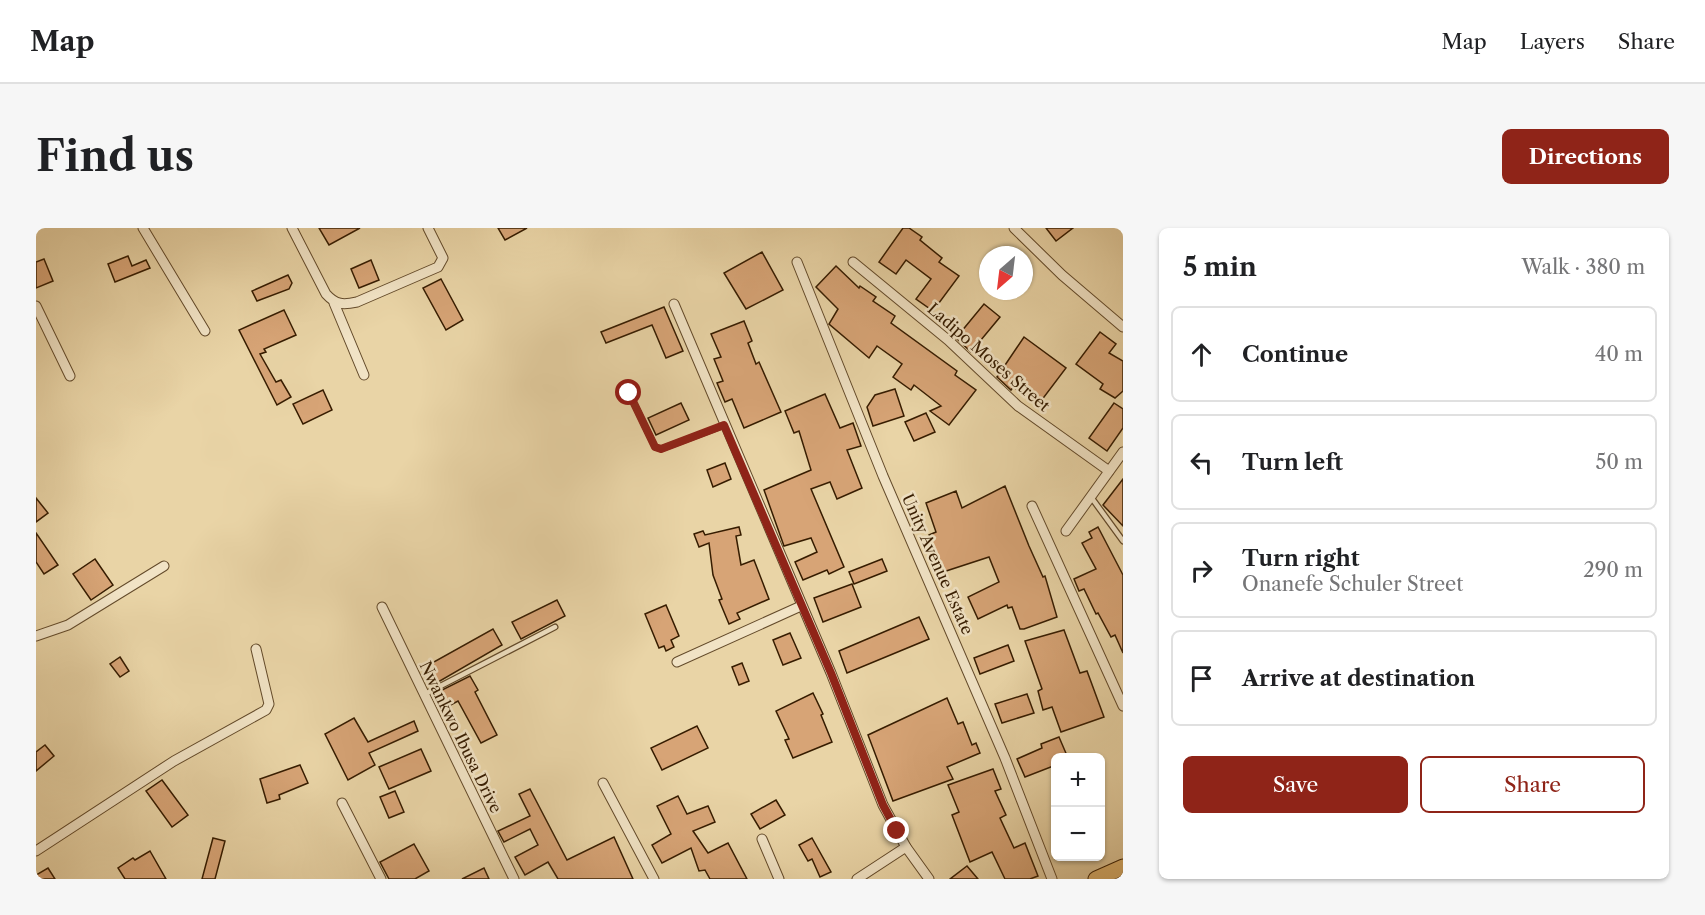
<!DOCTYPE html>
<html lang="en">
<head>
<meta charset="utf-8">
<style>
  :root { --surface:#fff; --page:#f6f6f6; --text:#202124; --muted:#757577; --line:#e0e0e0; --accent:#8f2418 }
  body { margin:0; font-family:"Libre Caslon Text",serif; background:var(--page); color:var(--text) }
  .controls { position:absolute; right:18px; bottom:18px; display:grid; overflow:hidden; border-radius:9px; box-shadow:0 2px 4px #0004 }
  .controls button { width:54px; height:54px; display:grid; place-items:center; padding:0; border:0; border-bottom:2px solid var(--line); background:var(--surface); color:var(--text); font:30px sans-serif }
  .compass { position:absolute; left:943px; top:18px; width:54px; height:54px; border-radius:50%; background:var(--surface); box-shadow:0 2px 4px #0004; rotate:208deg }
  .stop { position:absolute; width:18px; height:18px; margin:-14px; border:4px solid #8f2418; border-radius:50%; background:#fff }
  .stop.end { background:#8f2418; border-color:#fff; box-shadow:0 2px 6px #0008 }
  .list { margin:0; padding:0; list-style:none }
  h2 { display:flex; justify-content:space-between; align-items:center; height:78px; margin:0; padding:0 24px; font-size:26px }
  h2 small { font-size:20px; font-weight:400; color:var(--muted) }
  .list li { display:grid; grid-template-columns:39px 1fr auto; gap:18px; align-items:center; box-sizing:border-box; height:96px; margin:0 12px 12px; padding:0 12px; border:2px solid var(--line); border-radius:9px }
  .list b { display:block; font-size:22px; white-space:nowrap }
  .list p { margin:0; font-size:20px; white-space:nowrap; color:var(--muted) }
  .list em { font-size:20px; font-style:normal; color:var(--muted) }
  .actions { display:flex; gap:12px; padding:18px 24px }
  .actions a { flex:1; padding:14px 0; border:2px solid var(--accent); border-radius:9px; text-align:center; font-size:21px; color:var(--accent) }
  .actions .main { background:var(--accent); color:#fff }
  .icon { flex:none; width:33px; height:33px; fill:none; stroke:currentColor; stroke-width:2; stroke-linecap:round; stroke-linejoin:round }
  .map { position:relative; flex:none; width:1087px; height:651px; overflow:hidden; border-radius:9px }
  header { display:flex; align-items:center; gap:36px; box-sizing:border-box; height:84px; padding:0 30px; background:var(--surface); border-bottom:2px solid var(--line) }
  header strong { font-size:28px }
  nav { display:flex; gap:33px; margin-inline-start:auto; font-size:21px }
  .intro { display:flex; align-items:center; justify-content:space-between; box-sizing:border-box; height:144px; padding:0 36px }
  h1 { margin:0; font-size:42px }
  .button { padding:15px 27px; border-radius:9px; background:var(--accent); color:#fff; font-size:21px; font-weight:700 }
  main { display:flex; gap:36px; padding:0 36px }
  aside { flex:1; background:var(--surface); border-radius:9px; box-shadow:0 2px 4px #0004 }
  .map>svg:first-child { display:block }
  .building { fill:#d7a476; stroke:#361c00; stroke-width:1.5 }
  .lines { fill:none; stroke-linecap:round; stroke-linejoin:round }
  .service-casing { stroke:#634a2a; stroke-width:7 }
  .minor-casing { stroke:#634a2a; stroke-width:11 }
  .primary-casing { stroke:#361c00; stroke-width:17 }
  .service { stroke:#f1e3c5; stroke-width:4.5 }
  .minor { stroke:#f1e3c5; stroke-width:9 }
  .primary { stroke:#e4ba73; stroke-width:15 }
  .route { stroke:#8f2418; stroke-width:8 }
  .labels { text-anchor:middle; stroke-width:5; stroke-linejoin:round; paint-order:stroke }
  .street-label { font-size:16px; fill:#361c00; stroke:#f1e3c5 }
</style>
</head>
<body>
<header>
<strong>Map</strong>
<nav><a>Map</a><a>Layers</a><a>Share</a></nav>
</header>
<div class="intro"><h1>Find us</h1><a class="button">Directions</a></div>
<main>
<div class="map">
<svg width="1087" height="651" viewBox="0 0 1087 651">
  <rect width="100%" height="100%" fill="#e9d4a6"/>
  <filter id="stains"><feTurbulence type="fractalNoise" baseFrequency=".00333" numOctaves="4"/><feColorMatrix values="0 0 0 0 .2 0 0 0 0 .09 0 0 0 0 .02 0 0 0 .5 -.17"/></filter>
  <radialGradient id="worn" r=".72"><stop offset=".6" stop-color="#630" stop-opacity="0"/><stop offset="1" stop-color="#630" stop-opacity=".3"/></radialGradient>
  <g class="building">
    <path d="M283,0H324L293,17Z"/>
    <path d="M462,0H491L469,12Z"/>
    <path d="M867,0H873L886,9L884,12L906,30L903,34L923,48L897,83L880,71L895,51L870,32L860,46L843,34Z"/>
    <path d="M1010,0H1037L1020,13Z"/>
    <path d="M726,24L747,62L710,81L688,45Z"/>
    <path d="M92,28L96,38L110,32L114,40L79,54L72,36Z"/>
    <path d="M8,31L17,53L0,60V34Z"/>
    <path d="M335,32L343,52L323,60L315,41Z"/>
    <path d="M800,38L823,60L824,58L840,69L837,73L859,88L855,95L921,143L919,147L940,162L913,197L894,183L905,178L878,157L875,162L857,149L866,136L841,118L833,130L793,96L802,81L780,59Z"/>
    <path d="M252,47L256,55L253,61L221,73L216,63Z"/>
    <path d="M405,51L427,92L410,102L387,60Z"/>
    <path d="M948,76L964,89L935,124L920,110Z"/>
    <path d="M628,79L647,123L630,130L616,97L570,115L565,104Z"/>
    <path d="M248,82L260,107L228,121L230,124L224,126L240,154L245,152L255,169L241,177L203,102Z"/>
    <path d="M708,93L716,113L712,115L720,136L723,134L745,184L708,200L696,171L689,174L681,155L687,153L678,131L685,129L675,106Z"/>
    <path d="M1064,104L1080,116L1073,125L1087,133V163L1079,170L1064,161L1067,156L1040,136Z"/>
    <path d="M988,109L1030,140L1002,177L977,159L975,162L961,149Z"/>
    <path d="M859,161L868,188L837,198L831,179L839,167Z"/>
    <path d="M287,162L296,182L267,196L257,176Z"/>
    <path d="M789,166L804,200L817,195L825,218L811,222L826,260L801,271L794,254L775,261L808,339L793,346L791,342L767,352L759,334L781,324L775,310L748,318L728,262L775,242L763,203L758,205L749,183Z"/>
    <path d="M645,175L653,192L620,207L612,190Z"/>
    <path d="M1078,175L1087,181V200L1071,223L1053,210Z"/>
    <path d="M890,185L899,204L878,213L869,194Z"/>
    <path d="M689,235L695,251L677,259L671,242Z"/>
    <path d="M1087,251V298L1067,277Z"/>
    <path d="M969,258L993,318L1007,349L1009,348L1021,389L988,401H984L976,379L972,380L971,377L942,391L932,369L963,354L953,329L907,344L893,307L900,304L890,275L920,263L926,280Z"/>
    <path d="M0,270L12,285L0,294Z"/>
    <path d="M703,299L705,307L700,308L705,337L718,332L733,371L701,385L704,391L693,396L683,372L686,371L677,347L673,315L663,319L658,306L667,303L669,307Z"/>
    <path d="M1062,299L1087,347V425L1079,407L1075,409L1062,385L1060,386L1048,361L1043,363L1038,351L1060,341L1046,315L1056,310L1053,304Z"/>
    <path d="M0,305L22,337L8,346L0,334Z"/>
    <path d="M59,331L77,357L55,372L37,346Z"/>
    <path d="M846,331L851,343L818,356L813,344Z"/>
    <path d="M816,356L825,379L787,394L778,370Z"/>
    <path d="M521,372L529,388L485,411L476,394Z"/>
    <path d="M630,377L643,408L635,412L638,419L630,423L628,418L623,420L609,386Z"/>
    <path d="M883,389L893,411L811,445L803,423Z"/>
    <path d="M457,401L466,417L397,457L387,440Z"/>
    <path d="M1028,402L1044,445L1051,443L1068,489L1025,504L1016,479L1007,482L1002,463L1006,461L989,413Z"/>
    <path d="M754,405L765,430L747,437L737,412Z"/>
    <path d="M972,417L978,433L944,446L938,430Z"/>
    <path d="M84,429L93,443L84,449L74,436Z"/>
    <path d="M706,435L713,453L703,457L696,439Z"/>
    <path d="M434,448L442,462L439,464L461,507L445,515L422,473L409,480L400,465Z"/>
    <path d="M777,465L787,486L785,487L796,514L757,530L749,512L753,511L740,483Z"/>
    <path d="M991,466L998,485L966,495L959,476Z"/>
    <path d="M911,470L922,496L927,494L936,517L940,515L944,525L911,539L917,551L857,573L832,507Z"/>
    <path d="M318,490L332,514L378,493L382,503L333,525L339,537L312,552L289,506Z"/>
    <path d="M661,498L672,520L626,542L615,520Z"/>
    <path d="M1023,509L1032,530H1020V537L989,549L981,531L1006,520L1005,516Z"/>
    <path d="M9,517L18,528L0,543V524Z"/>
    <path d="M385,521L395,543L353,561L343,539Z"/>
    <path d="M264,537L272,555L243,567L244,571L231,575L224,551Z"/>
    <path d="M957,541L965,561L959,563L970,587L964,590L978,620L989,615L1002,648L994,651H969L956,624L934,634L916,587L923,584L912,557Z"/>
    <path d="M126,552L152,587L136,599L110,563Z"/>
    <path d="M494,561L531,632L578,609L597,651H522L512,634L489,647L479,629L502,617L494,601L468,614L462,603L494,588L483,566Z"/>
    <path d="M359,563L368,584L353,590L344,569Z"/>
    <path d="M642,568L651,586L672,578L679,594L657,603L672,625L692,615L711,651H674L669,642L663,643L655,620L626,635L616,617L635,606L621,578Z"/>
    <path d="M740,572L749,587L724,601L715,586Z"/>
    <path d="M177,610L189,613L179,651H166Z"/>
    <path d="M776,610L795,644L784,649L776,631L772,633L763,617Z"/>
    <path d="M378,616L393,643L379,651H353L344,634Z"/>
    <path d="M114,623L130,651H89L82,640L97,630L99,632Z"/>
    <path d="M931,638L942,651H914Z"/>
    <path d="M12,640L19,651H0V647Z"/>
    <path d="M448,640L453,651H426Z"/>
  </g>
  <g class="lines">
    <defs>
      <g id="service">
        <path d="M593,165L619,219L625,221L689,197"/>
        <path d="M1055,269L1087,313"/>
        <path d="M387,467L519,399"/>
      </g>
      <g id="minor">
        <path d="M107,0L169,103"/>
        <path d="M256,0L290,66C300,77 307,77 321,74L402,39L407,30L392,0"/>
        <path d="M978,0L1026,47L1087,99"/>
        <path d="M761,34L847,248L969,530L1016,651"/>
        <path d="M817,34L912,112L982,178L1073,243"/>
        <path d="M298,75L328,147"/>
        <path d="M638,76L795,445L847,577L870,619L893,651"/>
        <path d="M0,78L34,148"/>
        <path d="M996,278L1087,478"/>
        <path d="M1030,303L1087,224"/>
        <path d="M346,379L478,651"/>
        <path d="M0,408L32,397L128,338"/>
        <path d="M641,434L765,378"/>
        <path d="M567,555L618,651"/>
        <path d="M306,575L345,651"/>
        <path d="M726,611L743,651"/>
        <path d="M0,623L138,533L230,482L233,476L220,421"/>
        <path d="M821,651L870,619"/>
      </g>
      <path id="primary" d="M1060,651L1087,639"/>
    </defs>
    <use href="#service" class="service-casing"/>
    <use href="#minor" class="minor-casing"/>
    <use href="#primary" class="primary-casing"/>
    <use href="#service" class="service"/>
    <use href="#minor" class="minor"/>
    <use href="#primary" class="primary"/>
  </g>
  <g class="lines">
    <path class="route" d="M593,165L619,219L625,221L688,197L795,445L847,577L861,603"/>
  </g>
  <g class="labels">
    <g class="street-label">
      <text transform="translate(953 129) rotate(41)" y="6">Ladipo Moses Street</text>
      <text transform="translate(902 336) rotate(66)" y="6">Unity Avenue Estate</text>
      <text transform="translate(425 509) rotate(64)" y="6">Nwankwo Ibusa Drive</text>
    </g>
  </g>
  <rect width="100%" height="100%" filter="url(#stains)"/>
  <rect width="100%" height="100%" fill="url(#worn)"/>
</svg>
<div class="controls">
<button>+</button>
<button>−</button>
</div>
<svg class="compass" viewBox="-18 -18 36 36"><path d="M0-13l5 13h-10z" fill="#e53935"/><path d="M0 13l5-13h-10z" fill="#757577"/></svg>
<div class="stop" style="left:593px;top:165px"></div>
<div class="stop end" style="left:861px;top:603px"></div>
</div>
<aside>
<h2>5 min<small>Walk · 380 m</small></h2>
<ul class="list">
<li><svg class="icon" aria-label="ahead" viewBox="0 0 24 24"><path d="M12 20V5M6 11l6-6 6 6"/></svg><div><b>Continue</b></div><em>40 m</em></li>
<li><svg class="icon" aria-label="left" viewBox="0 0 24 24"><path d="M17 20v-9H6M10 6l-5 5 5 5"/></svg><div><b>Turn left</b></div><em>50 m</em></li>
<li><svg class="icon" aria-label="right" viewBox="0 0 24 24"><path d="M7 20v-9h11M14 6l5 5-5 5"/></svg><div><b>Turn right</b><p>Onanefe Schuler Street</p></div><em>290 m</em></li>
<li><svg class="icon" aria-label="arrive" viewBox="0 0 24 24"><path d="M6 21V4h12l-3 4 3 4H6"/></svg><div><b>Arrive at destination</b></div></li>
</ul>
<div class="actions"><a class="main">Save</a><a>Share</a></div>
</aside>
</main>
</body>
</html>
